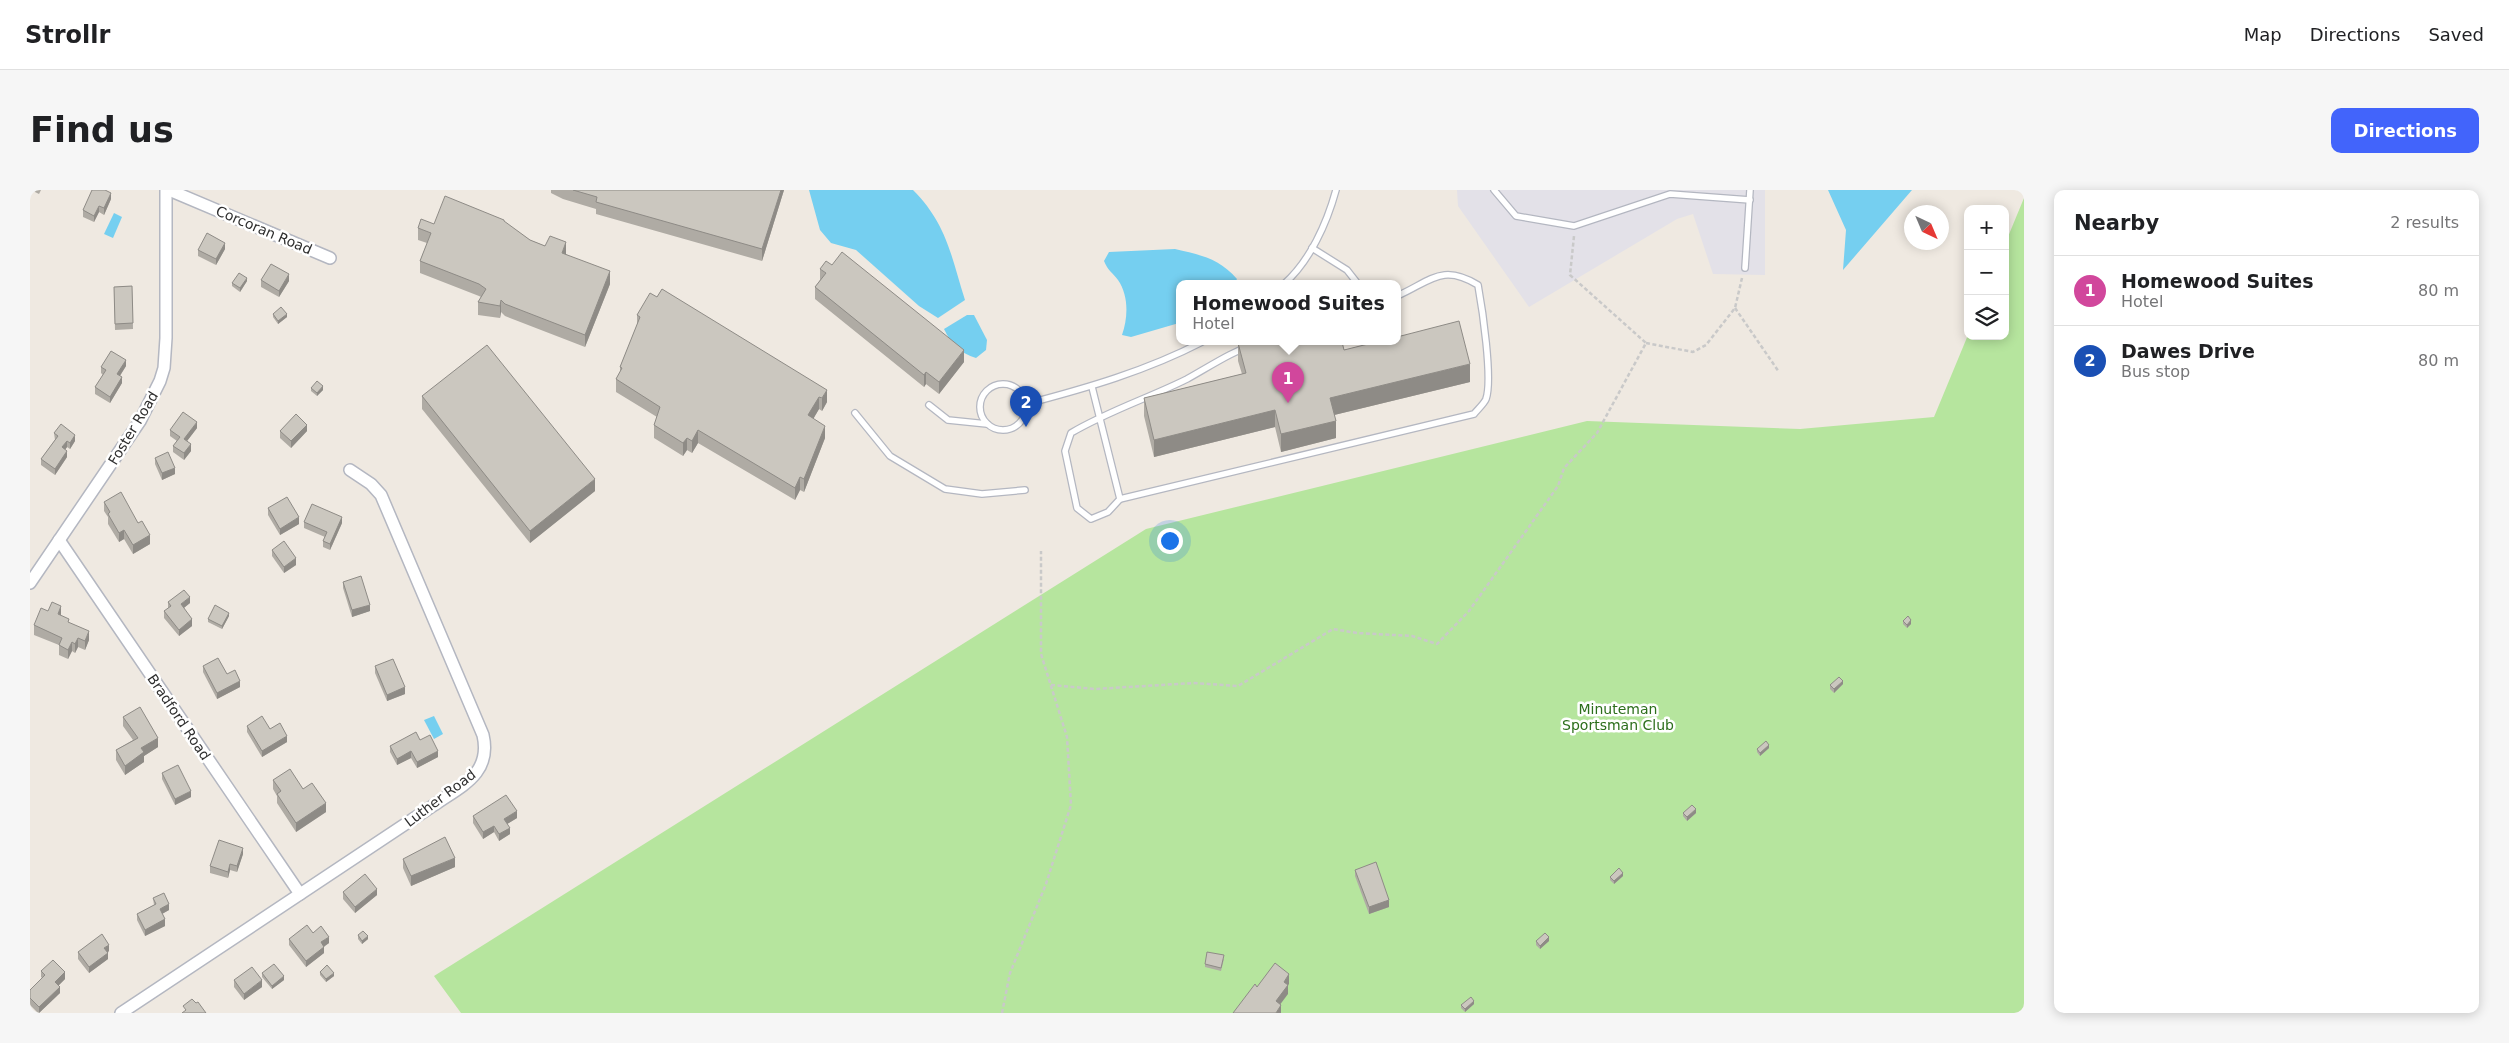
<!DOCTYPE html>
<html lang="en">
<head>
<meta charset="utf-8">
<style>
  :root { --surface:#fff; --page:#f6f6f6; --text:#202124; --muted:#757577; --line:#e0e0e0; --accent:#4264fb }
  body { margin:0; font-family:"DejaVu Sans",sans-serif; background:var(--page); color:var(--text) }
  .controls { position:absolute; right:15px; top:15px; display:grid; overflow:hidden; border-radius:10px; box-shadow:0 2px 12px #0003 }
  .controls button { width:45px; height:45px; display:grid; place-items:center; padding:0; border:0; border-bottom:1px solid var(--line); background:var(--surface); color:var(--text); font:25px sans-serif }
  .compass { position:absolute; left:1874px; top:15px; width:45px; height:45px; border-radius:50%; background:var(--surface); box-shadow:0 2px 12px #0003; rotate:136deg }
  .you { position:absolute; left:1139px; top:350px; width:18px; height:18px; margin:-12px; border:4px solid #fff; border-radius:50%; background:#1a73e8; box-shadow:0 0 0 8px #1a73e833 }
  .badge { display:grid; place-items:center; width:32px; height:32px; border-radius:50%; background:var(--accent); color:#fff; font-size:16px; font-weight:700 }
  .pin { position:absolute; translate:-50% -41px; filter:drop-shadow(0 1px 2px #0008) }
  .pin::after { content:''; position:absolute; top:26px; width:18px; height:15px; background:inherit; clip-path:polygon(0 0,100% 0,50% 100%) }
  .popup { position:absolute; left:1146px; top:90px; width:225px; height:65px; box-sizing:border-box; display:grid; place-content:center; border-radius:10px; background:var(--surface); filter:drop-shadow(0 1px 4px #0005); font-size:16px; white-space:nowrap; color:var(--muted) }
  .popup b { font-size:19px; color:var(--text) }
  .popup::after { content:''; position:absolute; left:50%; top:100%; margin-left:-10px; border:10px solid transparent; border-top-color:var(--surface) }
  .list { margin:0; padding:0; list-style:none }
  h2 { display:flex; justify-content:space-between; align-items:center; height:65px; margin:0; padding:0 20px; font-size:21px }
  h2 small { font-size:16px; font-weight:400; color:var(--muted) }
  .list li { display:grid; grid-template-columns:32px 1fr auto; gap:15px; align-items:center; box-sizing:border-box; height:70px; padding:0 20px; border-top:1px solid var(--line) }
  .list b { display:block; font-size:19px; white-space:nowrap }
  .list p { margin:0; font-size:16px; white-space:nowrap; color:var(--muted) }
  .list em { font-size:16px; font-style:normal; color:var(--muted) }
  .icon { flex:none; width:28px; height:28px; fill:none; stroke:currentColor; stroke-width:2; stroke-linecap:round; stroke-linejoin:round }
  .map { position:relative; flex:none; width:1994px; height:823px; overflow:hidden; border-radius:10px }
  header { display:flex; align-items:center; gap:30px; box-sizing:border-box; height:70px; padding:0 25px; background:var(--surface); border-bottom:1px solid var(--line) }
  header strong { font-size:24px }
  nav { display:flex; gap:28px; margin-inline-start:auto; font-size:18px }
  .intro { display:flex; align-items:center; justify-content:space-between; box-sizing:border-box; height:120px; padding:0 30px }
  h1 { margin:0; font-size:35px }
  .button { padding:12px 22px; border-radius:10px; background:var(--accent); color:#fff; font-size:18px; font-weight:700 }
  main { display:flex; gap:30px; padding:0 30px }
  aside { flex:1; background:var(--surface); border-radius:10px; box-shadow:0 2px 12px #0003 }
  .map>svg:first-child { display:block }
  .industrial { fill:#e3e1e8 }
  .green { fill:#b6e59e }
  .water { fill:#75cff0 }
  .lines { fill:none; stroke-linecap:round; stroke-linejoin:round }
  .lane-casing { stroke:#b4b7c1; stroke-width:8 }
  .street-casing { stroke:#b4b7c1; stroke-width:14 }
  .path { stroke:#c9c9c9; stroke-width:2.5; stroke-dasharray:4 2.5; stroke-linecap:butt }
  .lane { stroke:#fff; stroke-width:5.5 }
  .street { stroke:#fff; stroke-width:11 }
  .wall { fill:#afaba4 }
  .shaded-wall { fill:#8e8b86 }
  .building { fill:#cbc7bf; stroke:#8e8b86 }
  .labels { text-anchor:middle; stroke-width:5; stroke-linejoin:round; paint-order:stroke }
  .street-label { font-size:14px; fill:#2e2e2e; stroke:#fff }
  .park-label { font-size:14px; fill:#2c6e1b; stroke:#fff }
</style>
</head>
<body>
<header>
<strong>Strollr</strong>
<nav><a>Map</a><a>Directions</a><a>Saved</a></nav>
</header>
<div class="intro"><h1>Find us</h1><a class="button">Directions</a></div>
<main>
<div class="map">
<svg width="1994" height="823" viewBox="0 0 1994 823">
  <rect width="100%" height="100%" fill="#efe9e1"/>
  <path class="industrial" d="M1427,0H1735V85L1683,84L1663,24L1647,29L1499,117L1428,16Z"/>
  <path class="green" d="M1994,8V823H431L404,786L1116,339L1557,231L1770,239L1904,227L1938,145L1975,146V54Z"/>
  <g class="water">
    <path d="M779,0H883C917,34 921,66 935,110L908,128L889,116L826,60L801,53L790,40Z"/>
    <path d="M1798,0H1882L1813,80L1816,40Z"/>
    <path d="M84,23L92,27L83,48L74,44Z"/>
    <path d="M1145,59C1170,65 1189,68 1207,89L1204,94H1149V133L1101,147L1092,145C1098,128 1099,106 1088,90C1082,82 1078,81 1074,71L1079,62Z"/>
    <path d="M937,125H944L957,150L956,160L946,168C930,163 921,154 914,139Z"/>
    <path d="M404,526L413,544L404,549L394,530Z"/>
  </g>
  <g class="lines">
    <defs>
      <g id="lane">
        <path d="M1464,0L1486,26L1544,36L1640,4L1720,10"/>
        <path d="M1282,58L1317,80L1328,94"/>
        <path d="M1715,78L1720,0"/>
        <path d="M1254,94C1280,71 1297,33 1306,0"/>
        <circle cx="973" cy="217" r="23"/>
        <path d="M1062,197L1090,309L1078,322L1061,329L1047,318L1035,261L1041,243C1078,221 1119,208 1157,189C1182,175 1201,162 1229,152"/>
        <path d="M996,214C1057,198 1116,181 1172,152"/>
        <path d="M899,215L918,230L957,234"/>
        <path d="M825,223L860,266L915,299L952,304L995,300"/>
        <path d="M1090,309L1444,224C1447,220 1454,214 1456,209C1463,189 1452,117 1448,95C1412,73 1401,91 1367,106"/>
      </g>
      <g id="street">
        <path d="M139,0L300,68"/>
        <path d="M29,350L270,704"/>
        <path d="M0,393L110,231L130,191L134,178L136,148V0"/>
        <path d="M91,823L404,615C431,596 462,584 453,545L351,305L341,294L320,280"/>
      </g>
    </defs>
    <use href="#lane" class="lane-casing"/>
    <use href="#street" class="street-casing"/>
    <g class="path">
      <path d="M1705,118L1749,182"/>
      <path d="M1616,153L1663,162L1676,155L1705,118L1712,88"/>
      <path d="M1021,495L1065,499L1164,493L1208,496L1303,439L1327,443L1382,446L1407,454L1439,421L1528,296L1534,278L1567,243L1616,153L1540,85L1544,46"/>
      <path d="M972,823L980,783L1016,694L1041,615L1037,547L1011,464V361"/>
    </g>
    <use href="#lane" class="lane"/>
    <use href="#street" class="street"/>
  </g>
  <g class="wall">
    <path d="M1,0H11L9,4Z"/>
    <path d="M521,0H754L732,71L566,24V19L533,9L521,3Z"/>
    <path d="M81,9L74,25L69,22L64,32L53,27V20Z"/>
    <path d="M474,32L500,50L536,64L580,94L555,157L475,126L471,122L470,128L448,125V112L451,107L449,106L390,83V71L397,53L388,50V38L404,34Z"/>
    <path d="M195,59L186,75L168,66V60Z"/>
    <path d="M790,79L934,172L909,204L896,194L894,197L785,109V97L790,90Z"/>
    <path d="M231,90L259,91L249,107L231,97Z"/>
    <path d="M217,91L210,102L202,96V93Z"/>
    <path d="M102,96L103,139L85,140L84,97Z"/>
    <path d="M632,99L797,212L792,221L789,219L783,229L795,248L774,302L770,300L765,310L668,253L662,263L657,260L653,266L624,248V235L627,227L586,202V189L590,182V177L607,135V125L627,107Z"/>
    <path d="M243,124L257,127L248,134L243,127Z"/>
    <path d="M1208,153L1314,160L1440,192L1304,225L1306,248L1251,262L1245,237L1124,267L1114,226V208L1212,184L1208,171Z"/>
    <path d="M96,176L90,186L92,193L80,213L65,204V197L73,185L71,183V177Z"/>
    <path d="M281,198L293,200L287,206L281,201Z"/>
    <path d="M392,206L565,301L500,353L392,219Z"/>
    <path d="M167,238L157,251L161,261L154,270L143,262V256L147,251L140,246V240Z"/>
    <path d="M250,241H277L261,258L250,248Z"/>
    <path d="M24,243L45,251L40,259L37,257L35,260L37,267L25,285L11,275V269L25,250Z"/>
    <path d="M125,268L145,284L132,290L125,274Z"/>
    <path d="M74,312L108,333L120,354L103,364L94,349L89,352L78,334V327L74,321Z"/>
    <path d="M238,318L269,334L250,345L238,325Z"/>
    <path d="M274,332L312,333L300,360L293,357V351L295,347L274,338Z"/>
    <path d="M242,360L266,375L254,383L242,366Z"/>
    <path d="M313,392L340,421L322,427L313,398Z"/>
    <path d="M138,412L160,413L154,418L162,436L149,446L134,428V421L138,419Z"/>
    <path d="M31,426L59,450L55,460L48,457L45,463L42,461L38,469L29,465V455L4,445V435Z"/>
    <path d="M199,426L192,439L178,432V429Z"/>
    <path d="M1873,431L1881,434L1877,438L1873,434Z"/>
    <path d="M173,476L197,484L210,497L187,509L173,482Z"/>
    <path d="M345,476L375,504L357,511L345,483Z"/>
    <path d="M1813,494L1804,503L1800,499V495Z"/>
    <path d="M93,527L128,557L114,566V572L95,585L86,570V560L103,550L93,536Z"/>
    <path d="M217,536L240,539L257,552L232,567L217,542Z"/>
    <path d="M390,550L408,567L387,578L381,568L367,575L360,562V556Z"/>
    <path d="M1739,558L1730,566L1727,562V559Z"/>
    <path d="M132,583L161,607L145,615L132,589Z"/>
    <path d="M243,590L273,599L296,622L266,642L247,613V606L243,599Z"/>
    <path d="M1653,623H1666L1657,631L1653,626Z"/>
    <path d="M443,626L487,628L477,634L480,644L469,651L464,642L453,649L443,633Z"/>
    <path d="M213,664L207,682L200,680L198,688L180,683V676Z"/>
    <path d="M373,669L425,677L381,696L373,678Z"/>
    <path d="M1325,680L1359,717L1339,724L1325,686Z"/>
    <path d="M1593,686L1584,694L1580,690V687Z"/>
    <path d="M313,702L347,705L325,723L313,709Z"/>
    <path d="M123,708L139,720L132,724L135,736L115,746L107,730V724L124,715Z"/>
    <path d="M283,743L299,753L294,756V763L276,777L259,755V749Z"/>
    <path d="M328,745L338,749L332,754L328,749Z"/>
    <path d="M1506,751H1519L1510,759L1506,755Z"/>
    <path d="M79,761L78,762V769L59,783L48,769V762Z"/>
    <path d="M1194,769L1191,781L1175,777V774Z"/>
    <path d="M11,781L35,789L28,796L30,803L9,823H8L0,815V800L12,788L11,787Z"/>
    <path d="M290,782L304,786L296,792L290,785Z"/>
    <path d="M232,783L254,790L242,799L232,787Z"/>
    <path d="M204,790L232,797L214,810L204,797Z"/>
    <path d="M1444,814L1435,822L1431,818V815Z"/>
  </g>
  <g class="shaded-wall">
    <path d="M751,0H754L732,71V59Z"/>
    <path d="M81,3V9L74,25V18Z"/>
    <path d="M69,16V22L64,32V26Z"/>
    <path d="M536,52V65L532,63Z"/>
    <path d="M195,53V59L186,75V69Z"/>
    <path d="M580,81V94L555,157V145Z"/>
    <path d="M259,84V91L249,107V101Z"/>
    <path d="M217,88V91L210,102V98Z"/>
    <path d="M471,110V122L470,128V116Z"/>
    <path d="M257,124V127L248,134V131Z"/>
    <path d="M934,160V172L909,204V192Z"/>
    <path d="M96,170V176L87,190V184Z"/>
    <path d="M1440,174V192L1300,226V208Z"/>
    <path d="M896,182V194L894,197V185Z"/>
    <path d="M92,187V193L80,213V207Z"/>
    <path d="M293,196V200L287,206V203Z"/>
    <path d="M797,200V212L792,221V208Z"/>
    <path d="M789,207V219L778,238V225Z"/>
    <path d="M1245,220V237L1124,267V250Z"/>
    <path d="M1306,231V248L1251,262V244Z"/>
    <path d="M167,232V238L154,255V249Z"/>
    <path d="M277,235V241L261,258V251Z"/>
    <path d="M795,236V248L774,302V289Z"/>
    <path d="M668,240V253L662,263V251Z"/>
    <path d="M45,245V251L40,259V253Z"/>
    <path d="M657,248V260L653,266V253Z"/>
    <path d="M37,251V257L32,264V257Z"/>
    <path d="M161,254V261L154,270V263Z"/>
    <path d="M37,261V267L25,285V279Z"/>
    <path d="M145,278V284L132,290V283Z"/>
    <path d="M770,287V300L765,310V298Z"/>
    <path d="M565,289V301L500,353V341Z"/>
    <path d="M269,327V334L250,345V339Z"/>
    <path d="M312,327V333L300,360V354Z"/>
    <path d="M94,340V349L89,352V343Z"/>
    <path d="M120,345V354L103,364V355Z"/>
    <path d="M266,368V375L254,383V377Z"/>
    <path d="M160,407V413L151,420V414Z"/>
    <path d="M340,415V421L322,427V420Z"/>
    <path d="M31,416V425L28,434V424Z"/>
    <path d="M199,423V426L192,439V436Z"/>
    <path d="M162,429V436L149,446V440Z"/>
    <path d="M1881,430V434L1877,438V435Z"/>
    <path d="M59,441V450L55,460V451Z"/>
    <path d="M48,448V457L45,463V454Z"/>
    <path d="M42,452V461L38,469V460Z"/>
    <path d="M210,491V497L187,509V503Z"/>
    <path d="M1813,491V494L1804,503V499Z"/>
    <path d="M375,497V504L357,511V505Z"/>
    <path d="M257,546V552L232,567V561Z"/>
    <path d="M128,548V557L114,566V572L95,585V576L111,558Z"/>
    <path d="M1739,555V558L1730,566V563Z"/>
    <path d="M381,561V568L367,575V569Z"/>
    <path d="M408,561V567L387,578V572Z"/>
    <path d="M161,601V607L145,615V609Z"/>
    <path d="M296,613V622L266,642V633Z"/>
    <path d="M1666,619V623L1657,631V627Z"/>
    <path d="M487,621V628L474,636V629Z"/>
    <path d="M464,636V642L453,649V642Z"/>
    <path d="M480,638V644L469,651V644Z"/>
    <path d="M213,658V664L207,682V676Z"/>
    <path d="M425,668V677L381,696V686Z"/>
    <path d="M200,674V680L198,688V682Z"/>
    <path d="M1593,683V686L1584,694V691Z"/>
    <path d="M347,699V705L325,723V717Z"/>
    <path d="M1359,710V717L1339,724V717Z"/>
    <path d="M139,714V720L130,725V719Z"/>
    <path d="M135,729V736L115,746V740Z"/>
    <path d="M338,746V749L332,754V751Z"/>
    <path d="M299,747V753L291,759V752Z"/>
    <path d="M1519,747V751L1510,759V756Z"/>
    <path d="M79,755V761L74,765V758Z"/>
    <path d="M294,757V763L276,777V771Z"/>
    <path d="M78,763V769L59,783V777Z"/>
    <path d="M35,782V789L25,799V792Z"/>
    <path d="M304,783V786L296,792V789Z"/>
    <path d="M1259,784V794L1256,798L1258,795V804L1246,820V811L1254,792Z"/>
    <path d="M254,786V790L242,799V796Z"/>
    <path d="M232,790V797L214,810V804Z"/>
    <path d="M30,797V803L9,823V817Z"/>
    <path d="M1444,811V814L1435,822V819Z"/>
    <path d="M1251,815V823H1246Z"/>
  </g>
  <g class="building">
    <path d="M62,0H75L81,3L74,18L69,16L64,26L53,20Z"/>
    <path d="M543,0H751L732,59L566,12L567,7Z"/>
    <path d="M415,6L474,30V31L500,50L515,56L520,46L536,52L532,63L580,81L555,145L475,114L471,110L470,116L448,112L456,99L449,94L390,71L401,43L388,38L391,29L404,34Z"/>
    <path d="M177,43L195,53L186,69L168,60Z"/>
    <path d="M812,62L934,160L909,192L896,182L894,185L785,97L796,83L790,79L796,71L802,75Z"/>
    <path d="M241,74L259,84L249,101L231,90Z"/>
    <path d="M209,83L217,88L210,98L202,93Z"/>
    <path d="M102,96L103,133L85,134L84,97Z"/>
    <path d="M632,99L797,200L792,208L789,207L778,225L795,236L774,289L770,287L765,298L668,240L662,251L657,248L653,253L624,235L630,217L586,189L592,178L590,177L610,127L607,125L620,103L627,107Z"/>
    <path d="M251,117L257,124L248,131L243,124Z"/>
    <path d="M1429,131L1440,174L1300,208L1306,231L1251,244L1245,220L1124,250L1114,208L1216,183L1208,153L1215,152H1312L1314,160L1346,152H1367V147Z"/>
    <path d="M457,155L565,289L500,341L392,206Z"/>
    <path d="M81,161L96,170L87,184L92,187L80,207L65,197L76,180L71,177Z"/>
    <path d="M287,191L293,196L287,203L281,198Z"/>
    <path d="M153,222L167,232L154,249L161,254L154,263L143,256L150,247L140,240Z"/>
    <path d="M266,224L277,235L261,251L250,241Z"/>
    <path d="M31,234L45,245L40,253L37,251L32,257L37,261L25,279L11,269L28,246L24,243Z"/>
    <path d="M138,262L145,278L132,283L125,268Z"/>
    <path d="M91,302L108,333L112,331L120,345L103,355L94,340L89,343L78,324L80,322L74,312Z"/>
    <path d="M257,307L269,327L250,339L238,318Z"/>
    <path d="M282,314L312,327L300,354L293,351L297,342L274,332Z"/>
    <path d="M254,351L266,368L254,377L242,360Z"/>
    <path d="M331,386L340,415L322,420L313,392Z"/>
    <path d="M154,400L160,407L151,414L162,429L149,440L134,421L141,416L138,412Z"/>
    <path d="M22,412L31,416L28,424L39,429L38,432L59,441L55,451L48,448L45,454L42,452L38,460L29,455L32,448L4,435L11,418L18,421Z"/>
    <path d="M185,415L199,423L192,436L178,429Z"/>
    <path d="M1878,426L1881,430L1877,435L1873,431Z"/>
    <path d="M188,468L197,484L205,480L210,491L187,503L173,476Z"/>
    <path d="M363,469L375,497L357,505L345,476Z"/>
    <path d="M1809,487L1813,491L1804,499L1800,495Z"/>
    <path d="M110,517L128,548L111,558L114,562L95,576L86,560L108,548L93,527Z"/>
    <path d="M232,526L240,539L250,533L257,546L232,561L217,536Z"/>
    <path d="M386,542L390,550L400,545L408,561L387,572L381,561L367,569L360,556Z"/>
    <path d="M1736,551L1739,555L1730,563L1727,559Z"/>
    <path d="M148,575L161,601L145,609L132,583Z"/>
    <path d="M260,579L273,599L282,593L296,613L266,633L247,604L251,601L243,590Z"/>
    <path d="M476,605L487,621L474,629L480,638L469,644L464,636L453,642L443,626Z"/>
    <path d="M1662,615L1666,619L1657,627L1653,623Z"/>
    <path d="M415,647L425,668L381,686L373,669Z"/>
    <path d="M189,650L213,658L207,676L200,674L198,682L180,676Z"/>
    <path d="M1346,672L1359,710L1339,717L1325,680Z"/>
    <path d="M1589,678L1593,683L1584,691L1580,687Z"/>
    <path d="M335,684L347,699L325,717L313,702Z"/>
    <path d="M134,703L139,714L130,719L135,729L115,740L107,724L126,714L123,708Z"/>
    <path d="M277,735L283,743L291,736L299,747L291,752L294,757L276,771L259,749Z"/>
    <path d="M333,741L338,746L332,751L328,745Z"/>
    <path d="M1515,743L1519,747L1510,756L1506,751Z"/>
    <path d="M72,744L79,755L74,758L78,763L59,777L48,762Z"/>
    <path d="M1177,762L1194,765L1191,778L1175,774Z"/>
    <path d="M23,770L35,782L25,792L30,797L9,817L0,808V800L15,785L11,781Z"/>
    <path d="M1245,773L1259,784L1254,792L1258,795L1246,811L1251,815L1246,823H1203L1225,794L1227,797Z"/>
    <path d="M244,774L254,786L242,796L232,783Z"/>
    <path d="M297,775L304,783L296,789L290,782Z"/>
    <path d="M222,777L232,790L214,804L204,790Z"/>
    <path d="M1441,807L1444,811L1435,819L1431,815Z"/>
    <path d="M162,809L166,813L168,812L176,823H152L156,820L153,816Z"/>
  </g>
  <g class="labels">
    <g class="street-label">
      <text transform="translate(234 40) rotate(23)" y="5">Corcoran Road</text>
      <text transform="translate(103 238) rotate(-59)" y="5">Foster Road</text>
      <text transform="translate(149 527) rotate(56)" y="5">Bradford Road</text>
      <text transform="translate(410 608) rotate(-37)" y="5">Luther Road</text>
    </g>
    <g class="park-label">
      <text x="1588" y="524">Minuteman<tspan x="1588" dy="16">Sportsman Club</tspan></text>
    </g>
  </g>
</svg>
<div class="controls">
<button>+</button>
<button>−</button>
<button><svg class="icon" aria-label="layers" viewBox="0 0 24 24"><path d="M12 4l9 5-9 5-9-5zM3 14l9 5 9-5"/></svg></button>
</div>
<svg class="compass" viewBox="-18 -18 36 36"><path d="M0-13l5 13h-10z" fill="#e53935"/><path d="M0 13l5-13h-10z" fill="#757577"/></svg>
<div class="you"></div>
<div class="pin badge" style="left:1258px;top:213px;background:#d1479c">1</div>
<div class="popup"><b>Homewood Suites</b>Hotel</div>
<div class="pin badge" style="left:996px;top:237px;background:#1a4fb4">2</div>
</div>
<aside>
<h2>Nearby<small>2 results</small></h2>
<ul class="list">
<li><span class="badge" style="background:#d1479c">1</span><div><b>Homewood Suites</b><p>Hotel</p></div><em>80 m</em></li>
<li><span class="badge" style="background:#1a4fb4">2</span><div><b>Dawes Drive</b><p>Bus stop</p></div><em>80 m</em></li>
</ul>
</aside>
</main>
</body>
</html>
